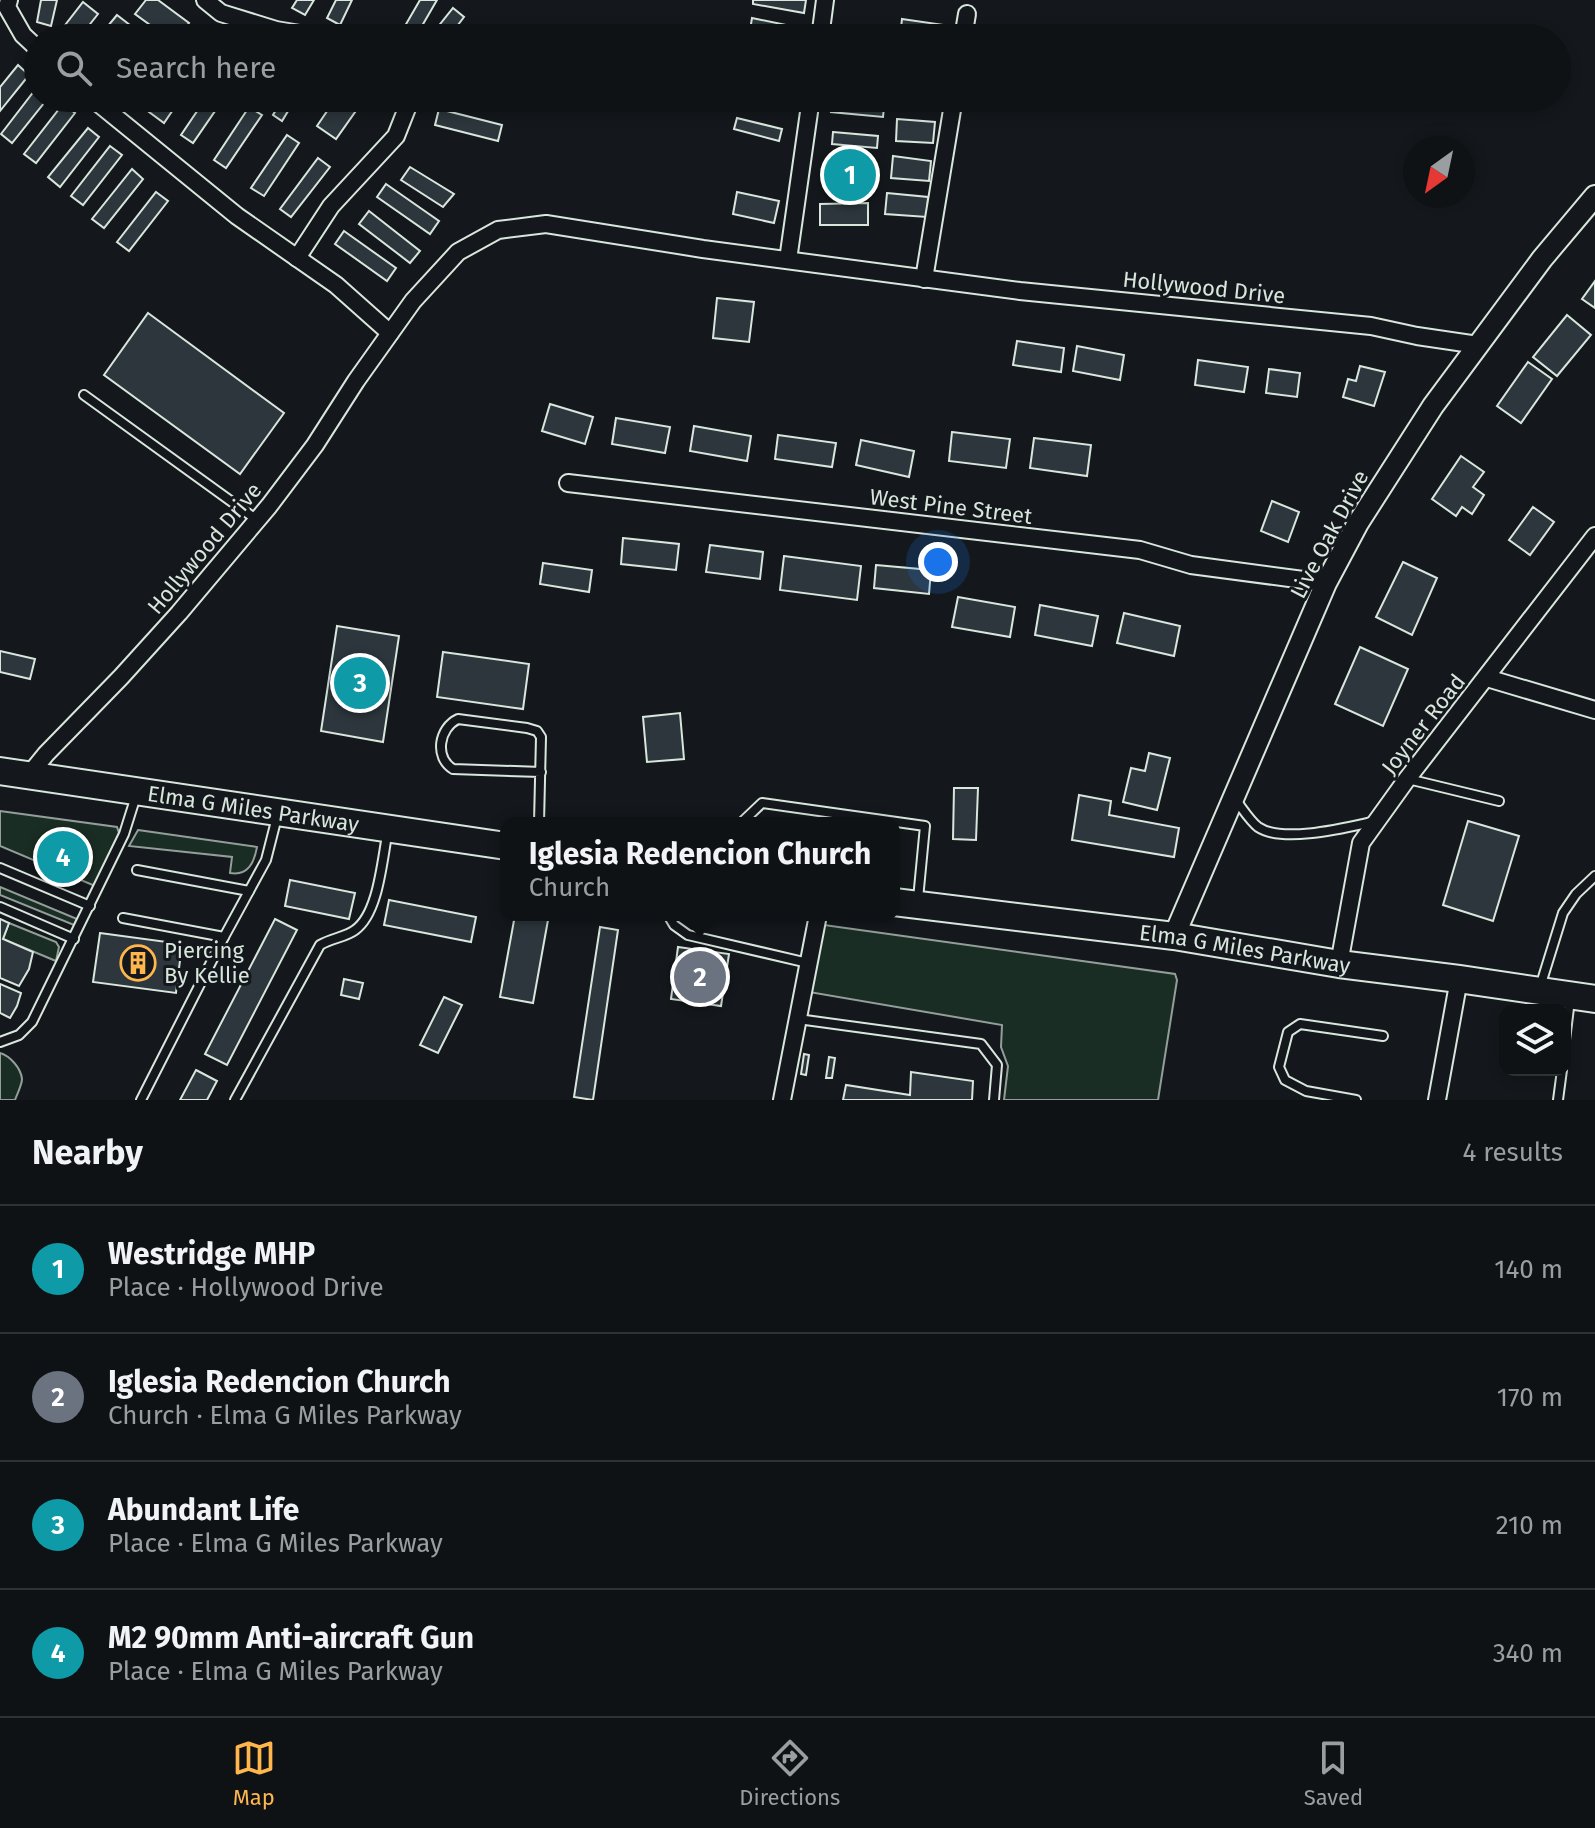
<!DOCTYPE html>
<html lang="en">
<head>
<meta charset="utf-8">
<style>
  :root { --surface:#0f1215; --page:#181b1e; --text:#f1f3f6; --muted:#9b9ea0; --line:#2f3234; --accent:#ffb74d }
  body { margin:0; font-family:"Fira Sans",sans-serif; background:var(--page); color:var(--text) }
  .controls { position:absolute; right:24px; bottom:24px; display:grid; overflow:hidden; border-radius:16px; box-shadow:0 4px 12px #0003 }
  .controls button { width:72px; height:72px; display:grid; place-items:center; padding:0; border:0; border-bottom:2px solid var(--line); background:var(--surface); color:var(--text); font:40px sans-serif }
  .compass { position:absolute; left:1403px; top:136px; width:72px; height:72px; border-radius:50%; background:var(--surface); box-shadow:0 4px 12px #0003; rotate:213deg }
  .you { position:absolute; left:938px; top:562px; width:28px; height:28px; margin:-20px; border:6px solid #fff; border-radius:50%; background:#1a73e8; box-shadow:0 0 0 12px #1a73e833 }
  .badge { display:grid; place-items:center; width:52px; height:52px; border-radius:50%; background:var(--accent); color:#fff; font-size:26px; font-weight:700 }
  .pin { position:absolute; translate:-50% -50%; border:4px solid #fff; box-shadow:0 2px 8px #0006 }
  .popup { position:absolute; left:500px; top:817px; width:400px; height:104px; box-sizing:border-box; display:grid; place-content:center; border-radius:16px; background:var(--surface); filter:drop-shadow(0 2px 6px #0005); font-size:26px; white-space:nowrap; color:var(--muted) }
  .popup b { font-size:30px; color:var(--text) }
  .popup::after { content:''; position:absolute; left:50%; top:100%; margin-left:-16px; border:16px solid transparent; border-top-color:var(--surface) }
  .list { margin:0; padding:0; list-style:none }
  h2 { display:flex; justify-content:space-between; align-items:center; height:104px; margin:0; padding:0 32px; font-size:34px }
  h2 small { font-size:26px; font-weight:400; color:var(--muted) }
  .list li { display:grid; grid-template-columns:52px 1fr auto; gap:24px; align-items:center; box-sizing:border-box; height:128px; padding:0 32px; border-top:2px solid var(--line) }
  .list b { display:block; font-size:30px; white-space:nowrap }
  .list p { margin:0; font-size:26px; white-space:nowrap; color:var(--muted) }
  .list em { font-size:26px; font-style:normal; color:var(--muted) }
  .icon { flex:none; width:44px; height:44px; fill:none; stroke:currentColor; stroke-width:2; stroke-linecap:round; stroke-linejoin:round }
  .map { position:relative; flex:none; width:1595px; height:1100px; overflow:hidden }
  .search { position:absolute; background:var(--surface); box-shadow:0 4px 12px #0003; left:24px; right:24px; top:24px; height:88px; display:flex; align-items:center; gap:20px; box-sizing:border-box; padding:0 28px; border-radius:44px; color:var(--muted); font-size:30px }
  .sheet { height:616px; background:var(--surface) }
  nav { display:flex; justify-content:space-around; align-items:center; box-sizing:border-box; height:112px; border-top:2px solid var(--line); background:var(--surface); font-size:22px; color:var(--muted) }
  nav a { display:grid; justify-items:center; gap:4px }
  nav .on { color:var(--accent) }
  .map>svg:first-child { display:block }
  .green { fill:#1a2d24; stroke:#939e99; stroke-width:2 }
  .building { fill:#2c363c; stroke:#d8e6dc; stroke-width:2 }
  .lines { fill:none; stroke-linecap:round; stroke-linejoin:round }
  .service-casing { stroke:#d8e6dc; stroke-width:12 }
  .minor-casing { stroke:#d8e6dc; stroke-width:20 }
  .tertiary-casing { stroke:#d8e6dc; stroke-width:24 }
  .primary-casing { stroke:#d8e6dc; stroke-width:30 }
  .service { stroke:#14181c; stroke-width:8 }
  .minor { stroke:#14181c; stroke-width:16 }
  .tertiary { stroke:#14181c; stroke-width:20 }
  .primary { stroke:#14181c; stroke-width:26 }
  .labels { text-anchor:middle; stroke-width:6; stroke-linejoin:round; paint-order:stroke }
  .street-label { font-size:22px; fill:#d8e6dc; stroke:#14181c }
  .poi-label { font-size:22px; fill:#d8e6dc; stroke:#14181c; text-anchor:start }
</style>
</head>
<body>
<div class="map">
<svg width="1595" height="1100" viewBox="0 0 1595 1100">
  <rect width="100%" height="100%" fill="#14181c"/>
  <g class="green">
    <path d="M0,811L117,827L119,833L95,886L0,846Z"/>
    <path d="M138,830L257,847C254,863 248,876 230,873L232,857L129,846Z"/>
    <path d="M0,887L77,919L74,925L0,895Z"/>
    <path d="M9,923L56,942L59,947L56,961L3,939Z"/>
    <path d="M824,925L1175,974L1177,980L1158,1100H1004L1008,1066L1001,1047L1002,1025L809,992Z"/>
    <path d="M0,1053C10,1056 21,1068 22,1079C22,1085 17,1094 15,1100H0Z"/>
  </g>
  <g class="building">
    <path d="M41,0H57L51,26L37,22Z"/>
    <path d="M146,0H158L189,23L177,38H168L135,14Z"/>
    <path d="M297,0H314L305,15L292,8Z"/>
    <path d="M336,0H352L340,25L327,18Z"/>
    <path d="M420,0H437L415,38H398Z"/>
    <path d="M753,0H806L804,13L753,4Z"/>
    <path d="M83,2L98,14L79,38H74L62,29Z"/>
    <path d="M453,8L464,17L448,38H429Z"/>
    <path d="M117,15L135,29L128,38H98Z"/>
    <path d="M752,18L796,27L794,38L750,30Z"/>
    <path d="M902,19L951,26L950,38L900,37Z"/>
    <path d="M841,25L893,29L892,38H840Z"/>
    <path d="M18,65L29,75L0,111V87Z"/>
    <path d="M38,86V98H48L12,143L1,134Z"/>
    <path d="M153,98H181L164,123L145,109Z"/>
    <path d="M206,98H224L193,143L181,135Z"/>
    <path d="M283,98H296L282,121L273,115Z"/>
    <path d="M336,98H365L336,139L317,126Z"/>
    <path d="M444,98H504L503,104Z"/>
    <path d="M833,98H885L883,117L831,112Z"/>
    <path d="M895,98H946L945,106L895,101Z"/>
    <path d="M63,104L75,113L36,163L24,154Z"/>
    <path d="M249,107L262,115L226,168L214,160Z"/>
    <path d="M439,109L502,125L498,141L435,125Z"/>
    <path d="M737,118L782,129L779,141L734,129Z"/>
    <path d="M897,119L935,122L933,143L896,141Z"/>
    <path d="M88,128L99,137L60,187L48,177Z"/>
    <path d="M833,132L878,136L877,148L832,144Z"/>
    <path d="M287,135L299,143L264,196L251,188Z"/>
    <path d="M110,146L122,155L83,205L71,196Z"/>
    <path d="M893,156L931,161L929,181L891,178Z"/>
    <path d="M318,158L330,167L291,217L280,209Z"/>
    <path d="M829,161L874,165L872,189L827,185Z"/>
    <path d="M410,167L454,194L443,207L401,180Z"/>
    <path d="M132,169L143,179L104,228L92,219Z"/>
    <path d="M386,184L439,221L430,234L377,197Z"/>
    <path d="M156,192L168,201L129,251L117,242Z"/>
    <path d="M737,192L779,201L774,223L733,214Z"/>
    <path d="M887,193L928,197L927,217L885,214Z"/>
    <path d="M868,203V225H820V204Z"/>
    <path d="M369,211L420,251L410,263L359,224Z"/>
    <path d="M344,231L396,268L387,281L335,244Z"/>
    <path d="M1595,281V308L1582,299Z"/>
    <path d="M717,298L754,302L749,342L713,338Z"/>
    <path d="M148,313L284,413L240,474L104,375Z"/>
    <path d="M1567,315L1591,335L1557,376L1533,357Z"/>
    <path d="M1017,341L1064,348L1061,372L1013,365Z"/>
    <path d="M1077,346L1124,355L1120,380L1073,371Z"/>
    <path d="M1198,360L1248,367L1244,392L1195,385Z"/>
    <path d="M1528,362L1552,379L1521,423L1497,406Z"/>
    <path d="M1360,366L1385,372L1374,406L1343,397L1348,379L1356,381Z"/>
    <path d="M1269,369L1300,373L1297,397L1266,393Z"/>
    <path d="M550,404L593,417L585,444L542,431Z"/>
    <path d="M616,418L670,427L665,453L612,444Z"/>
    <path d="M694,426L751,436L747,461L690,451Z"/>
    <path d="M952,432L1010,439L1006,468L949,461Z"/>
    <path d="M778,435L836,443L832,467L775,459Z"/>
    <path d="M1034,438L1091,445L1087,476L1030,468Z"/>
    <path d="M861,440L914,451L909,477L856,465Z"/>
    <path d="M1461,456L1484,472L1473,487L1484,495L1472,514L1462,507L1456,516L1432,499Z"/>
    <path d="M1272,501L1299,512L1288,542L1261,531Z"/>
    <path d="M1533,507L1554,522L1530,555L1509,540Z"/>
    <path d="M623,538L679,544L676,570L621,564Z"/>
    <path d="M710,545L763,552L760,579L706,572Z"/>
    <path d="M784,556L861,566L857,600L780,590Z"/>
    <path d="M1403,562L1437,578L1412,635L1376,617Z"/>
    <path d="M543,563L592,570L589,592L540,584Z"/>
    <path d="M876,565L931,570L929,594L874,588Z"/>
    <path d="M958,597L1015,607L1010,637L952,627Z"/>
    <path d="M1040,605L1098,616L1092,646L1035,635Z"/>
    <path d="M1124,613L1180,626L1174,656L1117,643Z"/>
    <path d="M337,626L399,636L383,742L321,731Z"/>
    <path d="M1360,647L1408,669L1383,726L1335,704Z"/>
    <path d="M0,651L35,659L30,679L0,672Z"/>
    <path d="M443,652L529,664L523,709L437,697Z"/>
    <path d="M680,713L684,759L647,762L643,717Z"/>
    <path d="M1149,753L1170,758L1157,810L1123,802L1131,768L1145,771Z"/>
    <path d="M954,788H978L976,840L953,839Z"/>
    <path d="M1079,795L1111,801L1109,815L1179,828L1174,857L1072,840Z"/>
    <path d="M1468,821L1519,836L1493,921L1443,905Z"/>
    <path d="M290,880L355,893L349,919L285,906Z"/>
    <path d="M389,900L476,917L471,942L384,925Z"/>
    <path d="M515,915L548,920L533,1003L500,997Z"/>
    <path d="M0,919L9,923L3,939L33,952L29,969L19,986L0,978Z"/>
    <path d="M275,919L297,930L227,1065L205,1054Z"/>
    <path d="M600,927L618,930L593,1100L574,1097Z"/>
    <path d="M100,933L182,944L176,993L93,982Z"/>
    <path d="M678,947L729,954L721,1006L671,999Z"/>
    <path d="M344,979L363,983L359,999L341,995Z"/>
    <path d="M0,984L21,993L17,1006L10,1018L0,1013Z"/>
    <path d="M444,997L462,1005L438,1053L420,1045Z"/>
    <path d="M804,1054L809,1055L806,1075L801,1074Z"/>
    <path d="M829,1057L835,1058L832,1078H826Z"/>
    <path d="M196,1070L217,1081L207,1100H180Z"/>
    <path d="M911,1072L973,1081L972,1100H843L846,1085L910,1095Z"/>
  </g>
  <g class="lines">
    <defs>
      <g id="service">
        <path d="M84,395L257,520"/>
        <path d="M1408,779L1499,801"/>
        <path d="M1234,798C1241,806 1249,820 1258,827C1283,844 1348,827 1376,821"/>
        <path d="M539,823L541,737L537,731L527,728L458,719C439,728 434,757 453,769L541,772"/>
        <path d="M741,823L762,803L925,826L918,899"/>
        <path d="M0,868L90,906"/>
        <path d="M137,870L249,891"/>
        <path d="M0,907L74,939"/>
        <path d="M668,915L674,925L688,935L808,963"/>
        <path d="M123,918L224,937L266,860L277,817"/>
        <path d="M1540,987L1563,913L1576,894L1595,876"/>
        <path d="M798,1019L981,1044L997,1065L994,1100"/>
        <path d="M1565,1040L1570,1000"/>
        <path d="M0,1042L19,1035L32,1022L124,834L136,796"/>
        <path d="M141,1100L224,937"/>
        <path d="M235,1100L320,945C332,938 346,937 355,930C379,913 382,859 388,830"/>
        <path d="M1356,1100L1306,1091L1285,1080L1279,1067L1288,1032L1300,1024L1383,1036"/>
        <path d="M1558,1100L1562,1070"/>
      </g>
      <g id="minor">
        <path d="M9,0L7,7L23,35L38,49"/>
        <path d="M205,0L221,13L276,30L324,38"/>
        <path d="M820,38L825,0"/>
        <path d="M963,38L967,14"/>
        <path d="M92,98L237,216L336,285L390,333"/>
        <path d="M297,258L331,206L396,136L411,98"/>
        <path d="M788,260L811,98"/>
        <path d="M924,279L954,98"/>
        <path d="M568,483L1140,550L1191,565L1326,583"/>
        <path d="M1487,678L1595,710"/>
        <path d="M29,775L46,754L121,677L179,613L269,506L315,445L356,381L413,301L458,252L498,230L546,224L703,249L1020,291L1371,326L1417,336L1478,345"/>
        <path d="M1339,964L1361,843L1407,779L1595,536"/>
        <path d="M782,1100L818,915"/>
        <path d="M1437,1100L1459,979"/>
      </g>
      <path id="tertiary" d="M1174,936L1326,583L1358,523L1433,406L1542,259L1595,196"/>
      <g id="primary">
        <path id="s1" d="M0,771L506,846"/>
        <path id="s2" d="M894,902L1174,936L1339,964L1459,979L1595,999"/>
      </g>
    </defs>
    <use href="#service" class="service-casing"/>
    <use href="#minor" class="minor-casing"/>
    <use href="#tertiary" class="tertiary-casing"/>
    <use href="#primary" class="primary-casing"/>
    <use href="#service" class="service"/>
    <use href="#minor" class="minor"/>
    <use href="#tertiary" class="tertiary"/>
    <use href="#primary" class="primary"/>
  </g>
  <defs>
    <symbol id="building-ring" viewBox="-11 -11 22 22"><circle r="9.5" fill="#14181c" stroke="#ffb74d" stroke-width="1.5"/><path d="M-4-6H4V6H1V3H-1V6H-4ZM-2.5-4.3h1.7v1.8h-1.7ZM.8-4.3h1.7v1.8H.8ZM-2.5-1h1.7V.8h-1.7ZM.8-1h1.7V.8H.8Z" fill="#ffb74d"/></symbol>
  </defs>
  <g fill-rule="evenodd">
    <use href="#building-ring" x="118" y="943" width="40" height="40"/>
  </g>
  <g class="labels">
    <g class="street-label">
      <text transform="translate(1204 287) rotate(6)" y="8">Hollywood Drive</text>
      <text transform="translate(951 506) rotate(7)" y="8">West Pine Street</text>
      <text transform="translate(1329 534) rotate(-62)" y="8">Live Oak Drive</text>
      <text transform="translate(204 548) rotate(-50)" y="8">Hollywood Drive</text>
      <text transform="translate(1423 724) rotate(-52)" y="8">Joyner Road</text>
      <text dy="8" stroke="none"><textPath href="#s1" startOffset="256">Elma G Miles Parkway</textPath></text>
      <text dy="8" stroke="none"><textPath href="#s2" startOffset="354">Elma G Miles Parkway</textPath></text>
    </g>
    <g class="poi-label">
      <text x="164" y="958">Piercing<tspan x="164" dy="25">By Kellie</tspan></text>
    </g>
  </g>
</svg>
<div class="controls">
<button><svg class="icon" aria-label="layers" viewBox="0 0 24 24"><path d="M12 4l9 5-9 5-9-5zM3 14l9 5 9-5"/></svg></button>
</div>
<svg class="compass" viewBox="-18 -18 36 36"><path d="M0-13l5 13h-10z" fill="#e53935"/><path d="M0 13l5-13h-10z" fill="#9b9ea0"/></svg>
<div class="you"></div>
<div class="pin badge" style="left:850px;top:175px;background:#0f9aa8">1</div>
<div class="pin badge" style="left:700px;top:977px;background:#6b7280">2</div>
<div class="popup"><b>Iglesia Redencion Church</b>Church</div>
<div class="pin badge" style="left:360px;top:683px;background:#0f9aa8">3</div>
<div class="pin badge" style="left:63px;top:857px;background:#0f9aa8">4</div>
<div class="search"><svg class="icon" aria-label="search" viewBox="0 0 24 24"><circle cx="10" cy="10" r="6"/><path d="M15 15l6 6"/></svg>Search here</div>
</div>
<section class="sheet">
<h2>Nearby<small>4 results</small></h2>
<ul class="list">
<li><span class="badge" style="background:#0f9aa8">1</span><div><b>Westridge MHP</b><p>Place · Hollywood Drive</p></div><em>140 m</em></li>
<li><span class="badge" style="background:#6b7280">2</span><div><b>Iglesia Redencion Church</b><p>Church · Elma G Miles Parkway</p></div><em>170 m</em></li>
<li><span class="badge" style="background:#0f9aa8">3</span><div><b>Abundant Life</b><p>Place · Elma G Miles Parkway</p></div><em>210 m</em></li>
<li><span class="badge" style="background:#0f9aa8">4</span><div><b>M2 90mm Anti-aircraft Gun</b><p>Place · Elma G Miles Parkway</p></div><em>340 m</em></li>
</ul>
</section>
<nav>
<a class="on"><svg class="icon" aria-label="map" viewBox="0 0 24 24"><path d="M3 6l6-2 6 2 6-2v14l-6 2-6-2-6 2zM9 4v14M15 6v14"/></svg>Map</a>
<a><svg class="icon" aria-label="directions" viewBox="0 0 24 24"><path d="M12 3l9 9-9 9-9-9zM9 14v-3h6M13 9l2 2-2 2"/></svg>Directions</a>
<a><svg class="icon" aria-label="saved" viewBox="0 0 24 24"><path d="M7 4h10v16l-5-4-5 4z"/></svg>Saved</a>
</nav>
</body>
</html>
